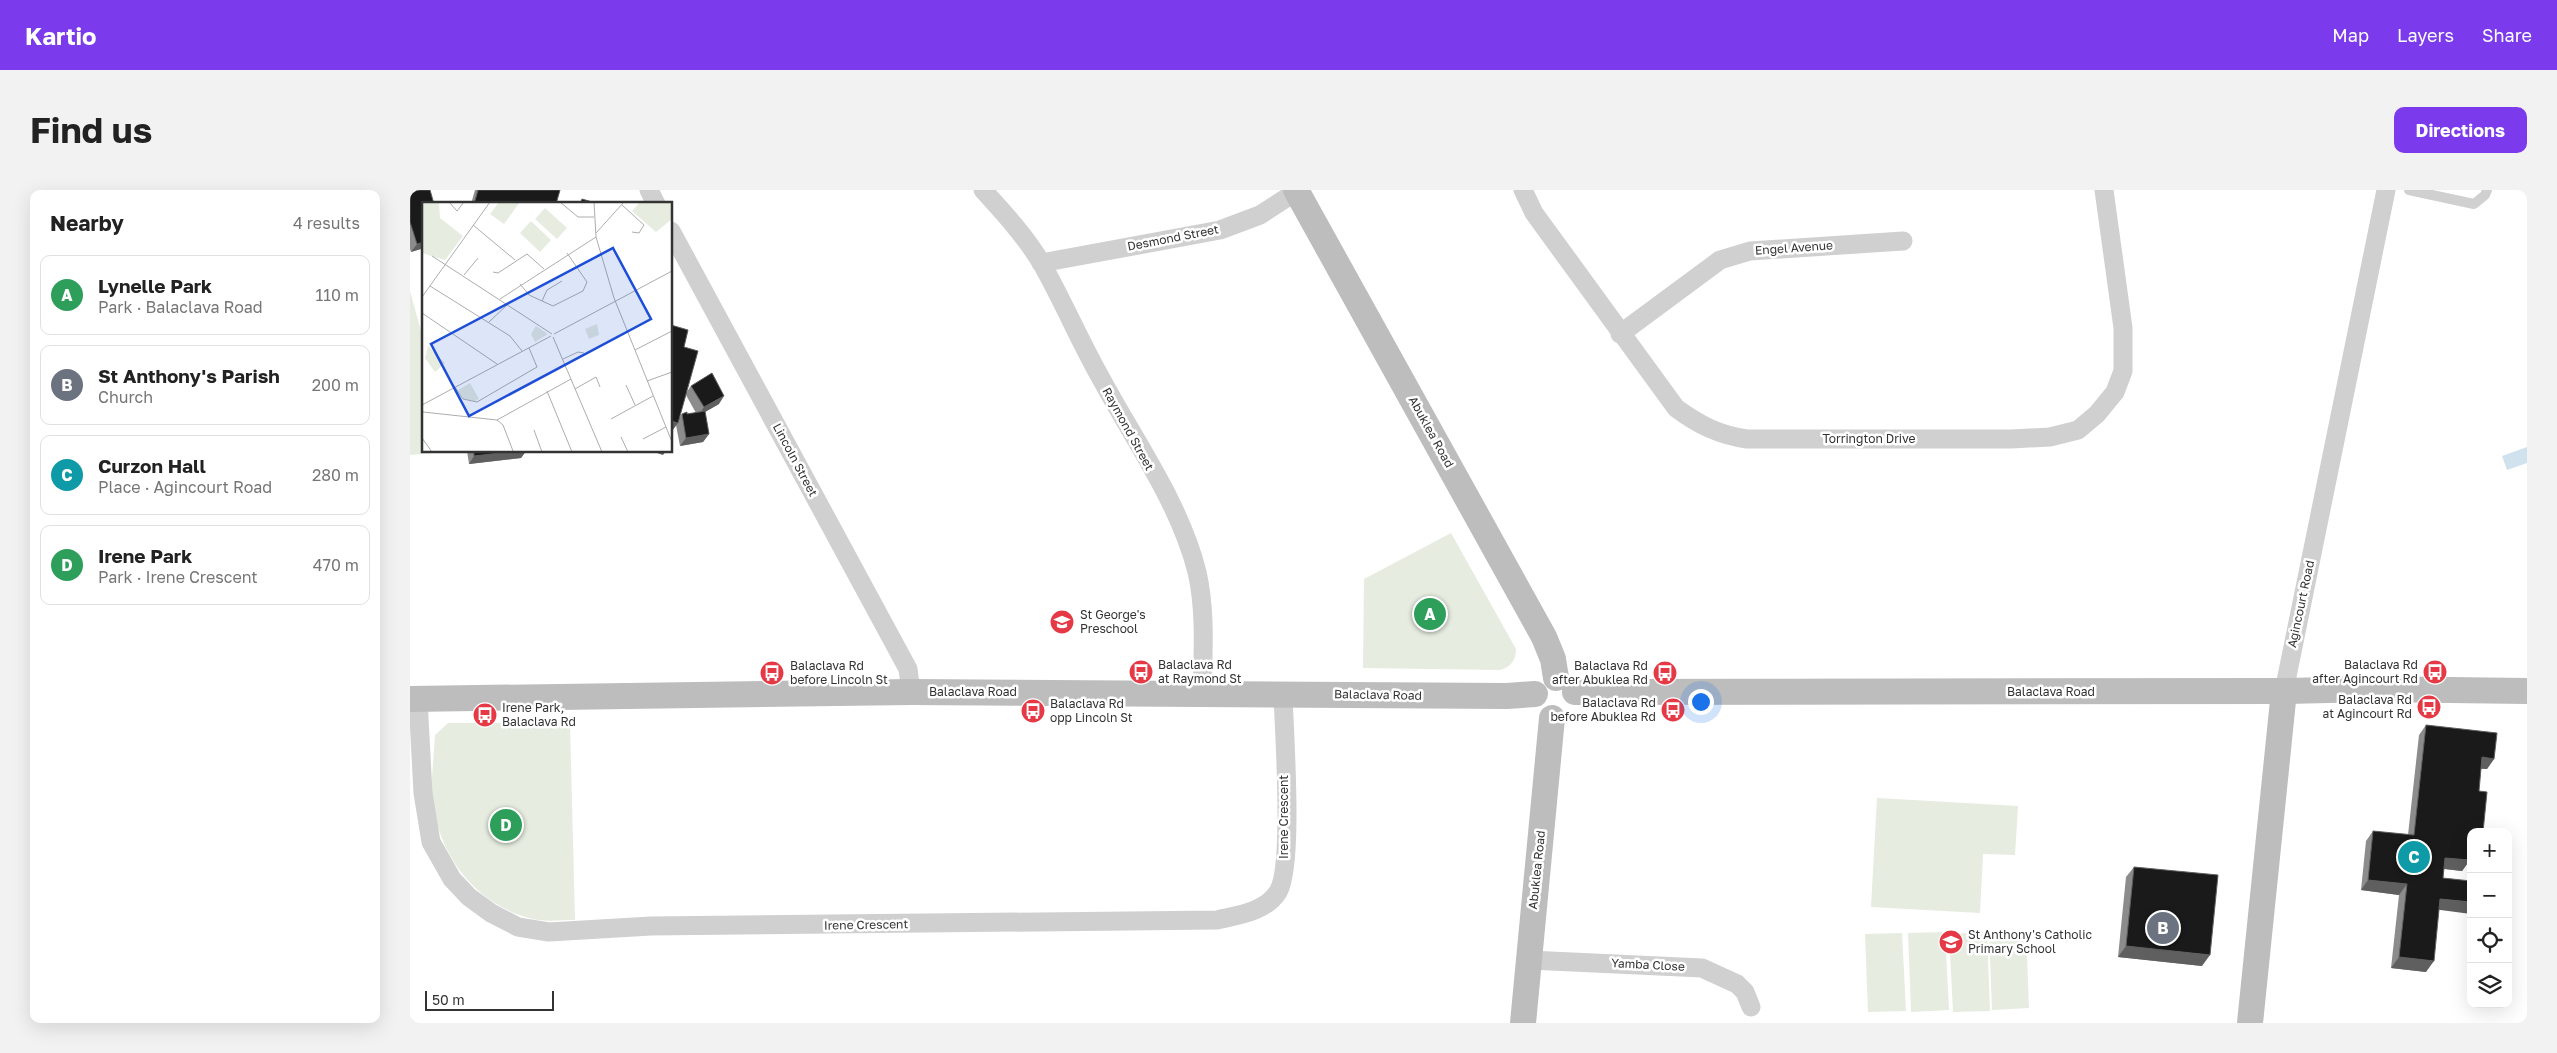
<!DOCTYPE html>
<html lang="en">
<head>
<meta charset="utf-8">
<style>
  :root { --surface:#fff; --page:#f2f2f2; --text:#222; --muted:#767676; --line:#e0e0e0; --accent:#7c3aed }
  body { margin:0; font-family:"Golos Text",sans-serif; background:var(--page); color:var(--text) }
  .controls { position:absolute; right:15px; bottom:15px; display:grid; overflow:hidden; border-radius:10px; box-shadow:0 5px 20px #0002 }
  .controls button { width:45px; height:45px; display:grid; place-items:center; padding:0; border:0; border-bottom:1px solid var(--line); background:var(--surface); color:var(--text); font:25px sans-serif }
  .scale { position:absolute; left:15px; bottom:12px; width:129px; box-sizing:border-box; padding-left:5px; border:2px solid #333; border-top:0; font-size:14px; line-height:18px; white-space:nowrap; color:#333; -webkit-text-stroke:4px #fff; paint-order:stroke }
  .you { position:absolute; left:1290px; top:511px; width:18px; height:18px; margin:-12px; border:4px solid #fff; border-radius:50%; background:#1a73e8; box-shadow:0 0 0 8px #1a73e833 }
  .badge { display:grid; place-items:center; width:32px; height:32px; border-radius:50%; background:var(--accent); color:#fff; font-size:16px; font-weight:700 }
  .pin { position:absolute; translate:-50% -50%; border:2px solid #fff; box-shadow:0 1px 5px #0006 }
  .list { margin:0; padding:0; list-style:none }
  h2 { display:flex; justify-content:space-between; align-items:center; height:65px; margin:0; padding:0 20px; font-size:21px }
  h2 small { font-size:16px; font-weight:400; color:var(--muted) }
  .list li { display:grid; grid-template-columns:32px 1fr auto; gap:15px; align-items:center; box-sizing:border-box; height:80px; margin:0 10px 10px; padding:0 10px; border:1px solid var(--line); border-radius:10px }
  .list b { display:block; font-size:19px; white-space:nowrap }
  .list p { margin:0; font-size:16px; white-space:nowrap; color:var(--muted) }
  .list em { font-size:16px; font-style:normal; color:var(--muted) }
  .icon { flex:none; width:28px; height:28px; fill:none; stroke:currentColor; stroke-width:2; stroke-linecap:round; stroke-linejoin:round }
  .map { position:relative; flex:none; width:2117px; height:833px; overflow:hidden; border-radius:10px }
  header { display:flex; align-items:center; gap:30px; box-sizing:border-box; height:70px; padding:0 25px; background:var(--accent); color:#fff }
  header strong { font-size:24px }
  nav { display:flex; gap:28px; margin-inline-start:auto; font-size:18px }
  .intro { display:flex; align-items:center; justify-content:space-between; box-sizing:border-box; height:120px; padding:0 30px }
  h1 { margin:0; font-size:35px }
  .button { padding:12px 22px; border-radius:10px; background:var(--accent); color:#fff; font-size:18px; font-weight:700 }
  main { display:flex; gap:30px; padding:0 30px }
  aside { flex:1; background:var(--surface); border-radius:10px; box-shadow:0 5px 20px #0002 }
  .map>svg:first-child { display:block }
  .green { fill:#e6ecdf }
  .water { fill:#cfe2ee }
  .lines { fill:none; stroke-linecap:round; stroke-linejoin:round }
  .lane { stroke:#d0d0d0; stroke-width:10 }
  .street { stroke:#d0d0d0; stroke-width:19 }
  .secondary { stroke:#bdbdbd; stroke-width:26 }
  .wall { fill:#8c8c8c; fill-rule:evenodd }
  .shaded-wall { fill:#5f5f5f }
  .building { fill:#1a1a1a; stroke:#5f5f5f }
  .labels { text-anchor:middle; stroke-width:5; stroke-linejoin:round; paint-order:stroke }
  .street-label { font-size:12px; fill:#333; stroke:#fff }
  .poi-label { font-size:12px; fill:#333; stroke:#fff; text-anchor:start }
  .inset-road { fill:none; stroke:#adadad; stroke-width:1 }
  .view { fill:#1d4ed8; fill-opacity:0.15; stroke:#1d4ed8; stroke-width:2.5 }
  .inset-edge { fill:none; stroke:#333; stroke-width:2.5 }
</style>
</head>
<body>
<header>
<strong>Kartio</strong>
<nav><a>Map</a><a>Layers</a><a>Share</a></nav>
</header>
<div class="intro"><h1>Find us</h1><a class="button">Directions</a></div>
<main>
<aside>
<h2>Nearby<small>4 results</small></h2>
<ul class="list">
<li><span class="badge" style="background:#2e9e5b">A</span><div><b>Lynelle Park</b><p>Park · Balaclava Road</p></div><em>110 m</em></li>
<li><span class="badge" style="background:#6b7280">B</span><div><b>St Anthony's Parish</b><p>Church</p></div><em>200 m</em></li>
<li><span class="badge" style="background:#0f9aa8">C</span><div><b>Curzon Hall</b><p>Place · Agincourt Road</p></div><em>280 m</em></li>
<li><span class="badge" style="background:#2e9e5b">D</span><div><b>Irene Park</b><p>Park · Irene Crescent</p></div><em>470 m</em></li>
</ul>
</aside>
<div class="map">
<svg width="2117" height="833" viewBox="0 0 2117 833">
  <rect width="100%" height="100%" fill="#fff"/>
  <g class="green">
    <path d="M0,101L14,152V261H24V263L0,265Z"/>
    <path d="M1041,343L1106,459C1106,470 1101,477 1090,480L953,478L954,389Z"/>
    <path d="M38,533H160L165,730C151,730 135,732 123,729C68,716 31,669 23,615C20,593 24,567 25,545Z"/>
    <path d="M1467,608L1608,616L1605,665L1573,664L1570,723L1461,717Z"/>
    <path d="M1616,740L1619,818L1582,820L1579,742Z"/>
    <path d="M1535,742L1539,820L1501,822L1498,743Z"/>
    <path d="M1577,742L1580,821L1543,822L1539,744Z"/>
    <path d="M1492,743L1496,821L1458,822L1455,744Z"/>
  </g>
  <path class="water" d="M2117,257V273L2097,280L2092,266Z"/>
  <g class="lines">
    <path class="lane" d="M1999,0L2064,14L2075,5L2077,0"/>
    <g class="street">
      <path d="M239,0L246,14"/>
      <path d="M573,0C594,23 616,47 632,74C654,113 671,154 693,192C726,253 770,314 787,382C796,421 793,464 792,503"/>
      <path d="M1113,0L1124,23L1266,218C1289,235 1309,245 1337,249H1601L1640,247L1668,240L1687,224L1705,202L1713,181V138L1694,0"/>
      <path d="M261,41L498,479L501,502"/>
      <path d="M631,73L810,40L850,25L887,1"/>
      <path d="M1210,144L1310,70L1340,61L1493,51"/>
      <path d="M1874,501L1976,0"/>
      <path d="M8,509L13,603L21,652L42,689L59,707L81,723L108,737L139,742L241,736L807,730C829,725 855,722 868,702C884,676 874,541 873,504"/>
      <path d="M1119,770L1292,778L1327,794L1335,802L1341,817"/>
    </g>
    <g class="secondary">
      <path d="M886,0L1134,447L1143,469L1146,488"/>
      <path d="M1165,502L1874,501L1963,499L2117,501"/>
      <path d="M0,509L501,502L1097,506L1125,504"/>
      <path d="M1113,833L1142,528"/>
      <path d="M1840,833L1874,501"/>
    </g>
  </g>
  <g class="wall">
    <path d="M0,0L14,14V58L1,62L0,59Z"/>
    <path d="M65,0H150L146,14H61Z"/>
    <path d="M274,157L276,203L281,196L309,214L295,222L299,244L293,252L270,256L266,235L262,241ZM276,205L286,223L272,224L269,228Z"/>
    <path d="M57,261H116L111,268L59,274Z"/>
    <path d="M2016,535L2084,569L2077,579H2071L2061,642L2060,670L2052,681L2034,679L2029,720L2016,782L1981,778L1989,705L1951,700L1956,651L1963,641L1998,645L2009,545Z"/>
    <path d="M1724,677L1792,776L1708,767L1716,687Z"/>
  </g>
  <g class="shaded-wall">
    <path d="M14,52V58L1,62L7,54Z"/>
    <path d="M314,206L309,214L288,226L294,217Z"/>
    <path d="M261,231L268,233L262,241H261Z"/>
    <path d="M299,244L293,252L270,256L276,248Z"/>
    <path d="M107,261H116L111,268L59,274L64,266Z"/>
    <path d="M241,261H256L253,265Z"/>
    <path d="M2072,567L2084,569L2077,579L2065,578Z"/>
    <path d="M2035,668L2060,670L2052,681L2027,678Z"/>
    <path d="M1958,690L1997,694L1989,705L1951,700Z"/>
    <path d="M2030,709L2061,712V724L2023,719Z"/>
    <path d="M1716,756L1800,765L1792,776L1708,767Z"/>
    <path d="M1989,767L2024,771L2016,782L1981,778Z"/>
  </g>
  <g class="building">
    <path d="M0,0H20L24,14H14V52L7,54L0,32Z"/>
    <path d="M68,0H150L146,14H64Z"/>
    <path d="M172,9L189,14H170Z"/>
    <path d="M261,135L278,140L274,157L288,161L268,233L261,231Z"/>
    <path d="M302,183L314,206L294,217L281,196Z"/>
    <path d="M295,221L299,244L276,248L272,224L277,222V224Z"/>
    <path d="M64,261H107L64,266Z"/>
    <path d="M2016,535L2087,543L2084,569L2072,567L2069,601L2077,602L2073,642L2063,641V642H2061L2060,670L2035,668L2033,688L2061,691V712L2030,709L2024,771L1989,767L1997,694L1958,690L1963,641L2004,645Z"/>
    <path d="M1724,677L1808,685L1800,765L1716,756Z"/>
  </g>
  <defs>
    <symbol id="school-disc" viewBox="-11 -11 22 22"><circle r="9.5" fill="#e63946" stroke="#fff"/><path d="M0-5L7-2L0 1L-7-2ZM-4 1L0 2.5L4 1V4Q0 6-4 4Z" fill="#fff"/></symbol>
    <symbol id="bus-disc" viewBox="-11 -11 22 22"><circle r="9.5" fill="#e63946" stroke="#fff"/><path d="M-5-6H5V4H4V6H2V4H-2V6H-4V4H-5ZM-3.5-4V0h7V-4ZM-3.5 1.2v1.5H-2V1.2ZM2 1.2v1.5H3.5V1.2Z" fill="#fff"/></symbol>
  </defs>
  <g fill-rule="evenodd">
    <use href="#school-disc" x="638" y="418" width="28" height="28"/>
    <use href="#bus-disc" x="717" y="468" width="28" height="28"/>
    <use href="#bus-disc" x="2011" y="468" width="28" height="28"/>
    <use href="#bus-disc" x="348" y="469" width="28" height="28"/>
    <use href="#bus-disc" x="1241" y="469" width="28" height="28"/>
    <use href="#bus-disc" x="2005" y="503" width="28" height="28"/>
    <use href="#bus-disc" x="1249" y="506" width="28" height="28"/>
    <use href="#bus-disc" x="609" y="507" width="28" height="28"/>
    <use href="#bus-disc" x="61" y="511" width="28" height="28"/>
    <use href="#school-disc" x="1527" y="738" width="28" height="28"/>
  </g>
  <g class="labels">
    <g class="street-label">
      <text transform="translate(763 48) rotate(-11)" y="4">Desmond Street</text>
      <text transform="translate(1384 58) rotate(-4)" y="4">Engel Avenue</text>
      <text transform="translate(718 239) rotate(61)" y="4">Raymond Street</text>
      <text transform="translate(1021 242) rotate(61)" y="4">Abuklea Road</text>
      <text x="1459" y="253">Torrington Drive</text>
      <text transform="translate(385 270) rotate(62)" y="4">Lincoln Street</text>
      <text transform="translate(1891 414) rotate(-78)" y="4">Agincourt Road</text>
      <text x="563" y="506">Balaclava Road</text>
      <text x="1641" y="506">Balaclava Road</text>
      <text transform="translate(968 505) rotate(1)" y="4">Balaclava Road</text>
      <text transform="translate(874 627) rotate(-90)" y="4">Irene Crescent</text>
      <text transform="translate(1127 680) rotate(-84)" y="4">Abuklea Road</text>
      <text transform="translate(456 735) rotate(-1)" y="4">Irene Crescent</text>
      <text transform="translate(1238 775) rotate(3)" y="4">Yamba Close</text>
    </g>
    <g class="poi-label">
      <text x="670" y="429">St George's<tspan x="670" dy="14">Preschool</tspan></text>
      <text x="748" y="479">Balaclava Rd<tspan x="748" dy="14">at Raymond St</tspan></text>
      <text x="2008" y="479" text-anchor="end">Balaclava Rd<tspan x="2008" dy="14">after Agincourt Rd</tspan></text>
      <text x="380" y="480">Balaclava Rd<tspan x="380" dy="14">before Lincoln St</tspan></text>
      <text x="1238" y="480" text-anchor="end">Balaclava Rd<tspan x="1238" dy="14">after Abuklea Rd</tspan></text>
      <text x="2002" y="514" text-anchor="end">Balaclava Rd<tspan x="2002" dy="14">at Agincourt Rd</tspan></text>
      <text x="1246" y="517" text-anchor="end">Balaclava Rd<tspan x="1246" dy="14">before Abuklea Rd</tspan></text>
      <text x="640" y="518">Balaclava Rd<tspan x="640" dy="14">opp Lincoln St</tspan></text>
      <text x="92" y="522">Irene Park,<tspan x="92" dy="14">Balaclava Rd</tspan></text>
      <text x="1558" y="749">St Anthony's Catholic<tspan x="1558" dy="14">Primary School</tspan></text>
    </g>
  </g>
  <g transform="translate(12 12)">
    <rect width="250" height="250" fill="#fff"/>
    <path d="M0,0H17L18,16L41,34L23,58L0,51ZM77,0H98L82,22L68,12ZM218,0H250V17L234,30L210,9ZM123,6L145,26L135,37L113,17ZM109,19L129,38L118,50L98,31ZM175,122L177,133L167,137L163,127ZM114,124L126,132L113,140L109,132ZM6,144L23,161L13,170L3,156ZM48,181L57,197L53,199L42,197L36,188Z" fill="#e6ecdf"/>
    <path class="inset-road" d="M27,0L35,9L42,0M138,0L156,15H172M172,0L174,35L192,96L250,240M200,3L222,23L217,31L210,30M51,23L93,58M174,31L202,0M10,54L130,132M71,70L76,71L105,52L122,67M42,73L56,56M98,82L107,93L131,104L161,89L165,80L145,51M8,84L88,134L100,149M0,95L68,0M78,97L174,35M120,99L125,88L140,79M0,111L75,162M67,120L86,102M132,132L250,69M131,135L180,250M213,148L250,129M141,157L156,150L162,151M225,179L250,170M204,183L213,203M33,185L41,197L55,200L115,165L107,146M153,187L174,175L178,185M125,189L150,250M0,203L129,134M1,210L75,218L81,223L91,249M189,217L231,194M75,218L149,177M112,228L120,250M199,235L206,250M0,236L10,250M221,237L244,225"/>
    <path class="view" d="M191,46L229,117L47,214L9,142Z"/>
    <rect width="250" height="250" class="inset-edge"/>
  </g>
</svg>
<div class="controls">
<button>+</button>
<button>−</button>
<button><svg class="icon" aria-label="locate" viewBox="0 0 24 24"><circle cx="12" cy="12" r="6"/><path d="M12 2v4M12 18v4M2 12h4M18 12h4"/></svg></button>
<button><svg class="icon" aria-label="layers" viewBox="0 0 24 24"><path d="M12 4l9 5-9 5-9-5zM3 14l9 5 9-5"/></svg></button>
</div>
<div class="scale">50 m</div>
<div class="you"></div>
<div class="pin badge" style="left:1020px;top:424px;background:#2e9e5b">A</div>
<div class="pin badge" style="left:1753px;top:738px;background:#6b7280">B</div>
<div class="pin badge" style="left:2004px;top:667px;background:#0f9aa8">C</div>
<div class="pin badge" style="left:96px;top:635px;background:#2e9e5b">D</div>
</div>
</main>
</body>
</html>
